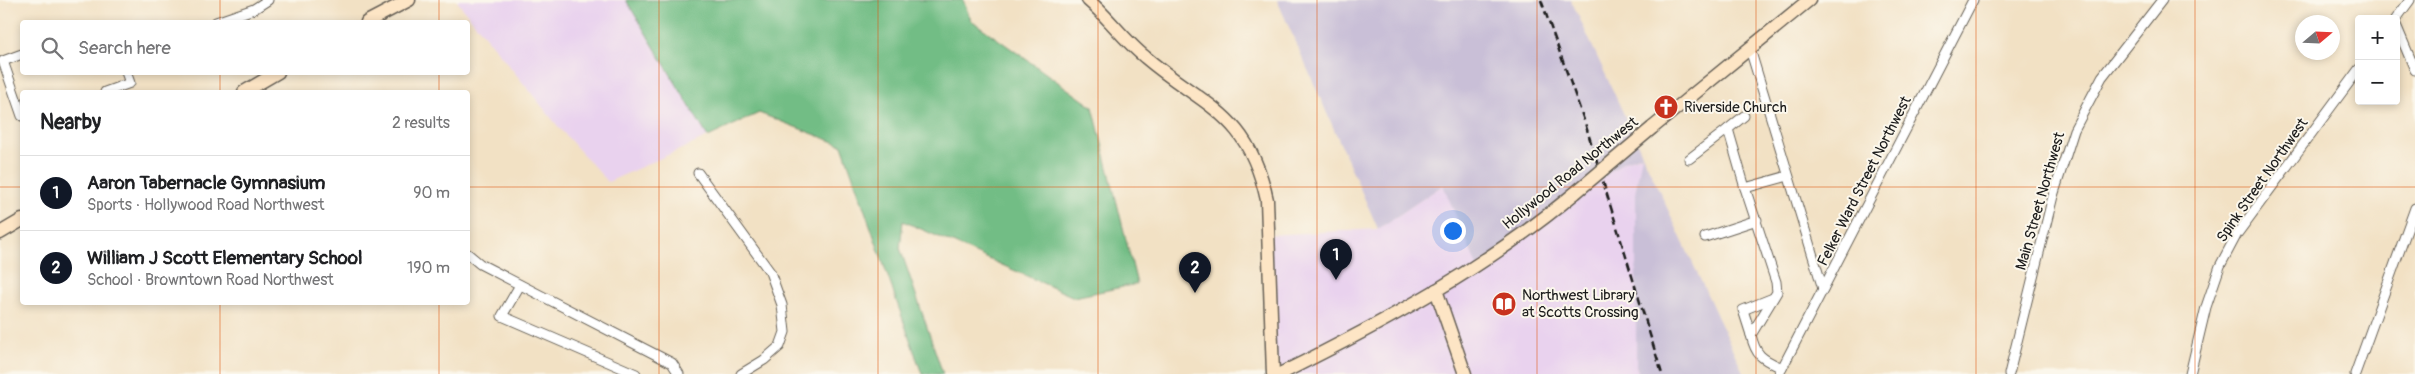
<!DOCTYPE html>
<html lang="en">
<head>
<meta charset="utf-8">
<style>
  :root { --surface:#fff; --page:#f6f6f6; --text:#202124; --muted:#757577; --line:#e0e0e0; --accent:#111827 }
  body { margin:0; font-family:Pangolin,sans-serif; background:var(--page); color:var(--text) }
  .controls { position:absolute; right:15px; top:15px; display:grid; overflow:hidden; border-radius:5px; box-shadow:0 2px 8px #0003 }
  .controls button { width:45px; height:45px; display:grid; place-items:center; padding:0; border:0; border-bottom:1px solid var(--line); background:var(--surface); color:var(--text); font:25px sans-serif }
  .compass { position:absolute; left:2295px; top:15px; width:45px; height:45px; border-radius:50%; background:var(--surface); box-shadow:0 2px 8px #0003; rotate:71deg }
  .you { position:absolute; left:1452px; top:230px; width:18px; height:18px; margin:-12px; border:4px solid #fff; border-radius:50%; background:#1a73e8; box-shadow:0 0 0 8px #1a73e833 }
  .badge { display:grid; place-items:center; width:32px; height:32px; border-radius:50%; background:var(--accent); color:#fff; font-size:16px; font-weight:700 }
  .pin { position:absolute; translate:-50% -41px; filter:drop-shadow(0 1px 2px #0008) }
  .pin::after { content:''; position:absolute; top:26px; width:18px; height:15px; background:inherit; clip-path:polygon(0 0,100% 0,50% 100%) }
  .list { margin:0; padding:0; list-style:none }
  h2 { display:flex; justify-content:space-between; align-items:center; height:65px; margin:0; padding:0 20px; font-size:21px }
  h2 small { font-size:16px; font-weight:400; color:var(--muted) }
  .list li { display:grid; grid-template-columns:32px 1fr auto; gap:15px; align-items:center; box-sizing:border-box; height:75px; padding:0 20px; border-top:1px solid var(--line) }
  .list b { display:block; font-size:19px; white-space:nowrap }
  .list p { margin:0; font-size:16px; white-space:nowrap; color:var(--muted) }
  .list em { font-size:16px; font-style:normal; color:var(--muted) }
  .icon { flex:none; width:28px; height:28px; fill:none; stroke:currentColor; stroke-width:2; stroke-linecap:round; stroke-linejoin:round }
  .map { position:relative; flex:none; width:2415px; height:374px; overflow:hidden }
  .search { position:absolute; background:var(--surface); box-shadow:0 2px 8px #0003; left:20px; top:20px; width:450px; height:55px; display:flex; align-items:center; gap:12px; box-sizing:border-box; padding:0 18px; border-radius:5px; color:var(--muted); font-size:19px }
  .panel { position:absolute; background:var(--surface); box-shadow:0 2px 8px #0003; left:20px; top:90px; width:450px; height:215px; border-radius:5px }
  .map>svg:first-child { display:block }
  .built { fill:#e9d2ee }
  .industrial { fill:#c9bfd7 }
  .forest { fill:#72bd85; stroke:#476c50 }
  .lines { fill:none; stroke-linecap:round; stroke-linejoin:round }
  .street-casing { stroke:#676157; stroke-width:11 }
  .secondary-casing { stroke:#676157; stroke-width:15 }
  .street { stroke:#fff; stroke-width:9 }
  .secondary { stroke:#fde5c5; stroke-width:12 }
  .rail { stroke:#1c1c1c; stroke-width:2.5; stroke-dasharray:8 4; stroke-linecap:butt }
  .secondary-bridge-casing { stroke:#676157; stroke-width:15; stroke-linecap:butt }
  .secondary-bridge { stroke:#fde5c5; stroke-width:12 }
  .grid { fill:none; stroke:#de560d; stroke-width:1; stroke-opacity:0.55 }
  .labels { text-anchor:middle; stroke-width:4; stroke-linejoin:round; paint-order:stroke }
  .poi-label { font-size:15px; fill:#1c1c1c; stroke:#fbf7ec; text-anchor:start }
  .street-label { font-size:15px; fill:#1c1c1c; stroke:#fbf7ec }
</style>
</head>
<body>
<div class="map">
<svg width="2415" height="374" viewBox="0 0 2415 374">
  <rect width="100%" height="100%" fill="#fbf7ec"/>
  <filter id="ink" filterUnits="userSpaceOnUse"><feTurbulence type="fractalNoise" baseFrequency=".02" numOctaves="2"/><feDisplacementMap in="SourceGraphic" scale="10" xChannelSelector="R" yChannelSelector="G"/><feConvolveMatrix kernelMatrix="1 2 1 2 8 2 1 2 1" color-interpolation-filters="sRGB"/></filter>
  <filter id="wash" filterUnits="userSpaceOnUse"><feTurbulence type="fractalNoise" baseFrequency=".0096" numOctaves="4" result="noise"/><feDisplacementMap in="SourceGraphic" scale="20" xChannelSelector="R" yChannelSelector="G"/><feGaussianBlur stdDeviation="1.12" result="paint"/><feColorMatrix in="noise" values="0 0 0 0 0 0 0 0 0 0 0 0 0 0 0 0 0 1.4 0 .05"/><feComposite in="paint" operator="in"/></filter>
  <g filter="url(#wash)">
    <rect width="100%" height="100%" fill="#f2e1c4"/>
    <g class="built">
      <path d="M456,0H626L708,137L608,182L561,130Z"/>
      <path d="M1643,155L1636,188V366L1639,374H1267V235L1378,229L1443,185L1565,208L1624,161Z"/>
    </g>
    <path class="industrial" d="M1277,0H1571L1744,374H1639L1636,366V188L1642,155L1624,161L1565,208L1477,266L1443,185L1378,229Z"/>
    <path class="forest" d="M626,0H963L971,20L1093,107L1137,284L1074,297L903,221L900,248L943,374H922L842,145L759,113L708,137Z"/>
  </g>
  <g filter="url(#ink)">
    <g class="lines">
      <defs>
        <g id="street">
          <path d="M2396,19L2410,0"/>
          <path d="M216,22L254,9L268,0"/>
          <path d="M2396,25L2415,70"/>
          <path d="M1750,49L1823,289"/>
          <path d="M22,54L3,61L22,116"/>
          <path d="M105,92L130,83L126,72"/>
          <path d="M1744,116L1728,129L1745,188L1788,176"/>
          <path d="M1689,159L1728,129"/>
          <path d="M698,173L770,272L782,305L785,332L780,346L764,360L741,374"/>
          <path d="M1745,188L1776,282L1777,292L1751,335C1756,357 1763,359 1782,368"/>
          <path d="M1705,237L1757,220"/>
          <path d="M468,254L480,264L672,363L679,374"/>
          <path d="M520,285L502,316L636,374"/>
          <path d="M1751,335L1743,310L1773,298"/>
          <path d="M1779,374L1973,0"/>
          <path d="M2009,374L2053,196L2074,130L2102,77L2162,0"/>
          <path d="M2190,374L2206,307L2220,266L2237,234L2359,69"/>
          <path d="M2355,374L2415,208"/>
        </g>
        <g id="secondary">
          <path d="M1088,0C1108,17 1124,40 1145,57C1205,108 1248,112 1267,200L1273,374"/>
          <path d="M367,22L409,0"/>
          <path d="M244,92L278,72"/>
          <path d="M1652,128L1809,0"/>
          <path d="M0,233L22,220"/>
          <path d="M1436,290L1465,374"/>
          <path d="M1280,374C1383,323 1487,267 1575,193"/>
        </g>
      </defs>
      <use href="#street" class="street-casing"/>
      <use href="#secondary" class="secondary-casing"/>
      <use href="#street" class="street"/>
      <use href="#secondary" class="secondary"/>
      <path class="rail" d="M1541,0L1585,123L1662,374"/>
      <defs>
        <path id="secondary-bridge" d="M1575,193L1652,128"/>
      </defs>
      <use href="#secondary-bridge" class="secondary-bridge-casing"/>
      <use href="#secondary-bridge" class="secondary-bridge"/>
    </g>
  </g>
  <path class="grid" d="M220,0V22M439,0V22M659,0V374M878,0V374M1098,0V374M1317,0V374M1537,0V374M1756,0V374M1976,0V374M2195,0V374M220,72V92M439,72V92M0,187H22M468,187H2415M220,302V374M439,302V374"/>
  <defs>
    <symbol id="church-disc" viewBox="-11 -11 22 22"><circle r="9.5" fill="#c8321e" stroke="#fbf7ec"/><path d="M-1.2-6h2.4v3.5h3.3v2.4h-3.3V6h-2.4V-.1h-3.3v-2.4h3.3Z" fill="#fff"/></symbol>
    <symbol id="library-disc" viewBox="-11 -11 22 22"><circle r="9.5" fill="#c8321e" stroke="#fbf7ec"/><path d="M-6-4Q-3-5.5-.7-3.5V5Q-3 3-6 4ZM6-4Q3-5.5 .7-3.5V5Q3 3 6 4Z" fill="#fff"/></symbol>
  </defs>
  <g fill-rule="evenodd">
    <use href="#church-disc" x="1652" y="93" width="28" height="28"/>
    <use href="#library-disc" x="1490" y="290" width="28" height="28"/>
  </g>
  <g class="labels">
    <g class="poi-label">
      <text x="1684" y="112">Riverside Church</text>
      <text x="1522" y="300">Northwest Library<tspan x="1522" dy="17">at Scotts Crossing</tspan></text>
    </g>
    <g class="street-label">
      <text transform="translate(1570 173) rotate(-39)" y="5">Hollywood Road Northwest</text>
      <text transform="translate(2262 180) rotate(-55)" y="5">Spink Street Northwest</text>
      <text transform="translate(1864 181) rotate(-63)" y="5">Felker Ward Street Northwest</text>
      <text transform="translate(2040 201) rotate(-74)" y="5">Main Street Northwest</text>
    </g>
  </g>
</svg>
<div class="controls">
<button>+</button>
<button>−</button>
</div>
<svg class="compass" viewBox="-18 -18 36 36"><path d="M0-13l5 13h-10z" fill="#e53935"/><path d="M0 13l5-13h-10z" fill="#757577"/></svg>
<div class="you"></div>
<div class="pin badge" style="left:1336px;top:280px">1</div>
<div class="pin badge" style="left:1195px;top:293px">2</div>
<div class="search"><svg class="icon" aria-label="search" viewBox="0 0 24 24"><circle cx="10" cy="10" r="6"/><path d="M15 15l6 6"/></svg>Search here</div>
<section class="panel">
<h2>Nearby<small>2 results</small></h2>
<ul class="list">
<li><span class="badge">1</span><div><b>Aaron Tabernacle Gymnasium</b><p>Sports · Hollywood Road Northwest</p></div><em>90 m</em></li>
<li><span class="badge">2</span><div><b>William J Scott Elementary School</b><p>School · Browntown Road Northwest</p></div><em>190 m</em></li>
</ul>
</section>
</div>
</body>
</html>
